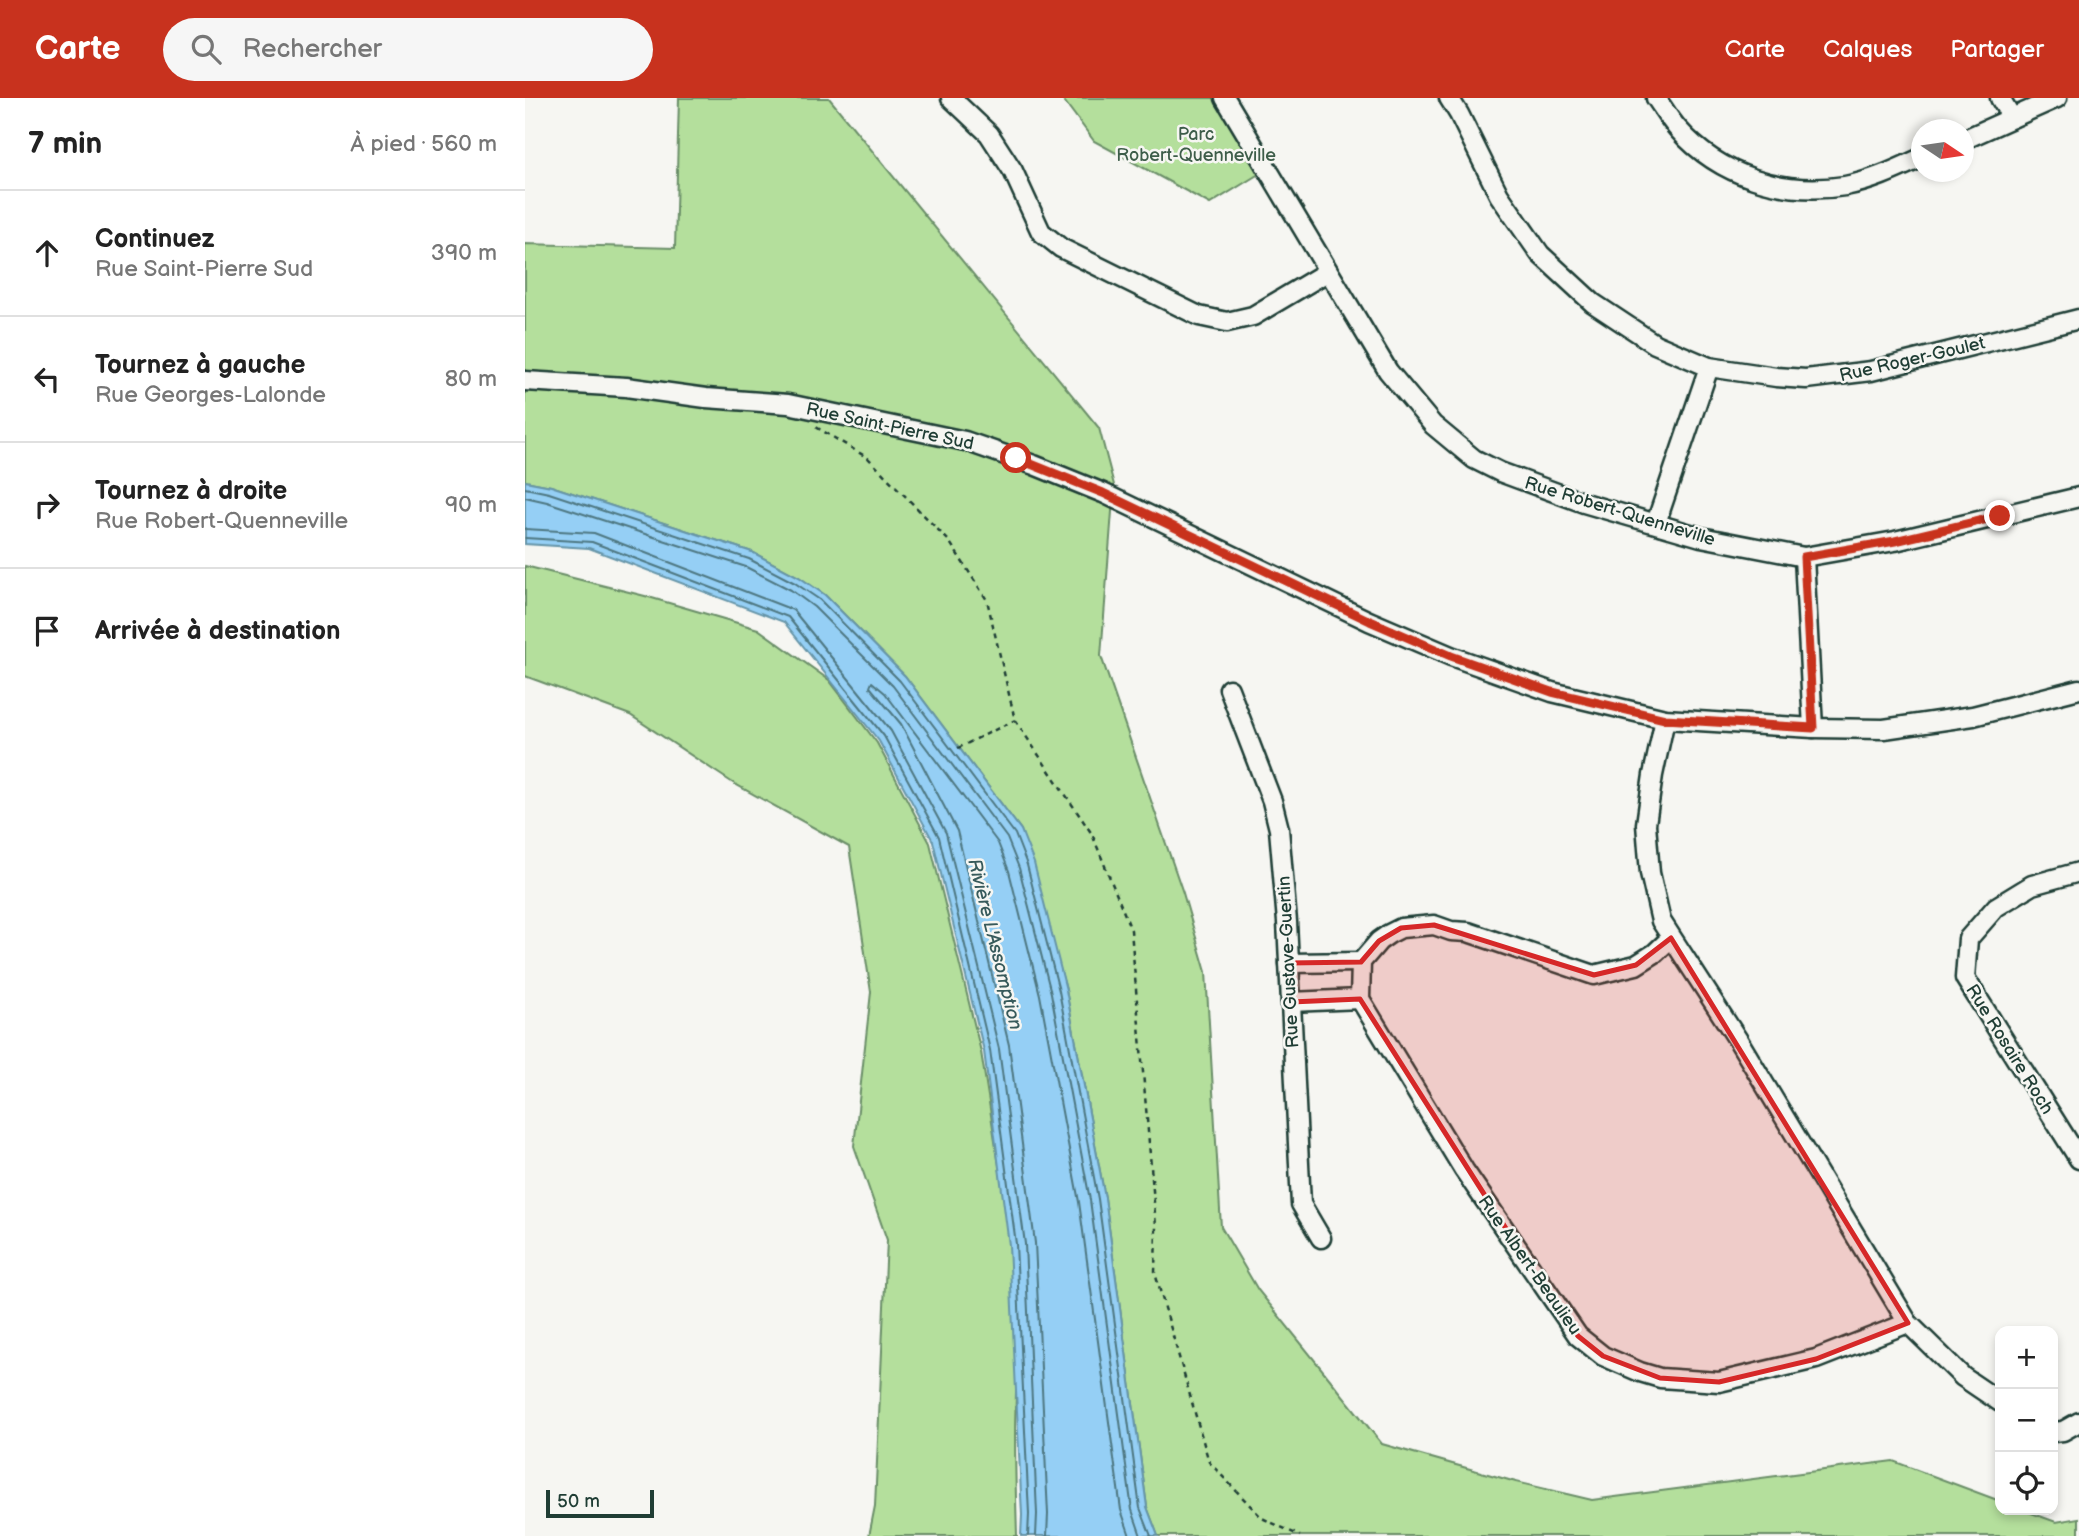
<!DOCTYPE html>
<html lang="fr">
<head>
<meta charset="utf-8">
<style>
  :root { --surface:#fff; --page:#f6f6f6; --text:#222; --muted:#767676; --line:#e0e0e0; --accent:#c8321e }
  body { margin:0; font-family:"Balsamiq Sans",sans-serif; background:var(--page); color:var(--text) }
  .controls { position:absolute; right:21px; bottom:21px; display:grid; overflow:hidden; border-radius:14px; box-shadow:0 4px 10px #0003 }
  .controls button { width:63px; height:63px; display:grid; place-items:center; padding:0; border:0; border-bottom:2px solid var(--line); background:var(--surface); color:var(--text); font:35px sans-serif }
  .compass { position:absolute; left:1386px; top:21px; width:63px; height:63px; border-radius:50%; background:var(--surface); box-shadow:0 4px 10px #0003; rotate:103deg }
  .scale { position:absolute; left:21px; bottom:18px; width:108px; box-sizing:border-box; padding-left:7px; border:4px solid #1f3d34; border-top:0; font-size:19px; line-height:24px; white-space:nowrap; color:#1f3d34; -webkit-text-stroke:5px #f6f6f2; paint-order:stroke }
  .stop { position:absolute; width:21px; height:21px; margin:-16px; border:5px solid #c8321e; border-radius:50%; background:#fff }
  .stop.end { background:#c8321e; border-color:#fff; box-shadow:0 2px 7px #0008 }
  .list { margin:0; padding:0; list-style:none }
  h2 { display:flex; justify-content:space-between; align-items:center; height:91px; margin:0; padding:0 28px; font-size:30px }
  h2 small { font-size:23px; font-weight:400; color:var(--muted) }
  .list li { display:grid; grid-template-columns:46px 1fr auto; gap:21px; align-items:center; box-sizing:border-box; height:126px; padding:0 28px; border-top:2px solid var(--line) }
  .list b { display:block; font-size:26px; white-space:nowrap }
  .list p { margin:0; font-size:23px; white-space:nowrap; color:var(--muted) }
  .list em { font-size:23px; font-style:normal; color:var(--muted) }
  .icon { flex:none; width:38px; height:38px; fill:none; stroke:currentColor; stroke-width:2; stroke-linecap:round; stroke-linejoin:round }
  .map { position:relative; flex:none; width:1554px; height:1438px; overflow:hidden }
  header { display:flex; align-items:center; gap:42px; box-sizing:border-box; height:98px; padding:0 35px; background:var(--accent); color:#fff }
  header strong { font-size:33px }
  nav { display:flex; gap:38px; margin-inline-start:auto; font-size:24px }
  .search { width:490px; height:63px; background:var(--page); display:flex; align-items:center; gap:18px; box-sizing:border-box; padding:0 24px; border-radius:38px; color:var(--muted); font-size:26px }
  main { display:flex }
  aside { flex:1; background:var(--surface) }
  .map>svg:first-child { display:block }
  .green { fill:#b4df9c; stroke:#6a8e68; stroke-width:2 }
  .water { fill:#95cff5; stroke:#6695a8; stroke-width:2 }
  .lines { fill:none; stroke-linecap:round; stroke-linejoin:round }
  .shore { stroke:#4e7781; stroke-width:2 }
  .minor-casing { stroke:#1f3d34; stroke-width:23 }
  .path { stroke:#1f3d34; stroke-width:2.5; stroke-dasharray:5 5; stroke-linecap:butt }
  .minor { stroke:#f6f6f2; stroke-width:18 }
  .route { stroke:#c8321e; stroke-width:9 }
  .marked { fill:#d62828; fill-opacity:0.2; stroke:#d62828; stroke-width:5; stroke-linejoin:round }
  .labels { text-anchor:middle; stroke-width:5; stroke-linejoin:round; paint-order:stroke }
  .park-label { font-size:18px; fill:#3d5d49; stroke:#f6f6f2 }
  .street-label { font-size:18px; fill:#1f3d34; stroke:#f6f6f2 }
  .water-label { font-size:19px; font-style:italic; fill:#375a5b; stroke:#f6f6f2 }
</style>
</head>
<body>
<header>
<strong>Carte</strong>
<div class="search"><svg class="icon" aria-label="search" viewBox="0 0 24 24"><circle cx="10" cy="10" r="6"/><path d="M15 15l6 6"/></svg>Rechercher</div>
<nav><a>Carte</a><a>Calques</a><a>Partager</a></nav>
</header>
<main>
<aside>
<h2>7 min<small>À pied · 560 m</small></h2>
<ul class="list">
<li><svg class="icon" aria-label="ahead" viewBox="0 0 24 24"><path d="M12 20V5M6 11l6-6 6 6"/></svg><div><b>Continuez</b><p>Rue Saint-Pierre Sud</p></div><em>390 m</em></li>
<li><svg class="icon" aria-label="left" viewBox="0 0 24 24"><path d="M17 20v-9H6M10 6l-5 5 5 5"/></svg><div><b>Tournez à gauche</b><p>Rue Georges-Lalonde</p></div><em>80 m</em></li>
<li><svg class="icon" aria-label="right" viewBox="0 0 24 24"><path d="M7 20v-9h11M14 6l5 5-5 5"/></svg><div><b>Tournez à droite</b><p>Rue Robert-Quenneville</p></div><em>90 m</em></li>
<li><svg class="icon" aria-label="arrive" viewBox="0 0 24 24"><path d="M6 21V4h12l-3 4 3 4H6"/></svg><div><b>Arrivée à destination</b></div></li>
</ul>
</aside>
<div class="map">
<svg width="1554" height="1438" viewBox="0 0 1554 1438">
  <rect width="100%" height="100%" fill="#f6f6f2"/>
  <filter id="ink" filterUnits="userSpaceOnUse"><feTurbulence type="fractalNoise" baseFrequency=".0143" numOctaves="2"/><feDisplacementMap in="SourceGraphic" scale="14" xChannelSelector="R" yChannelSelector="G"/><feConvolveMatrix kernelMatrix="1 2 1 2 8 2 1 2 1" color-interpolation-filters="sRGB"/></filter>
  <g filter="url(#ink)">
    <g class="green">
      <path d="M154,0H304L574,330L589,387L576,558L658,795L681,874L696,1129L733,1192L857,1346L991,1384L1067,1402L1368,1363L1475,1403V1412H1498L1531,1424L1554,1420V1438H633L622,1409L580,1100L541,892L496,732L380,578L300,497L274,479L227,454L26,388L0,383V146L150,150Z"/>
      <path d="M537,0H700L742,71L685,106L569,43Z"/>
      <path d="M0,468L120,498L233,531L304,582L352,645L405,745L456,954L498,1219C487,1292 490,1364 492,1438H344L350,1408L362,1142L329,1048L346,894L324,749L208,685L105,617L0,578Z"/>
    </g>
    <path class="water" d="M0,383L26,388L227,454L274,479L300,497L380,578L496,732L509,765L541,892L580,1100L622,1409L633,1438H496L497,1417L484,1147L459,953L408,743L354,643L259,524L64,450L0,446Z"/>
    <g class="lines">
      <g class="shore">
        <path d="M0,390L24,395L224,461L270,485L295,502L375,583L490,736L502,767L534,893L573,1101L615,1410L626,1438"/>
        <path d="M0,399L22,404L221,469L266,492L289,509L368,588L482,740L494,770L526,895L565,1102L607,1412L616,1438"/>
        <path d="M0,431L69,435L268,512L366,633L421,735L474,951L500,1146L512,1416L511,1438"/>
        <path d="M0,440L67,444L263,519L359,638L414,739L465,952L491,1146L504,1416L503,1438"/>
        <path d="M522,1438L523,1416L510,1145L484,947L432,733L376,626L345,589L347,584L360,595L473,745L484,773L515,897L554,1104L596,1412L605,1438"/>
      </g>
      <defs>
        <g id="minor">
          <path d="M426,0L464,36L488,73L516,134L536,150L674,218L702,224L728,218L802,174"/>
          <path d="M700,0L863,273L908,327L949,361L975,374L1059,405L1176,439L1279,459L1370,443L1554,399"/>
          <path d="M924,0L934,16L974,97L1015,156L1068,205L1130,246L1184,269L1251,279L1281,281L1346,273L1554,221"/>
          <path d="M1131,0C1138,10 1145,22 1153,31C1194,78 1259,98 1320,88C1347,83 1372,71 1396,60"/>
          <path d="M1475,0L1487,20"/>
          <path d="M1438,42L1532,0"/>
          <path d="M0,283L101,289L181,300L263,306L440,343L509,367L578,395L844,523L926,558L1027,594L1140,621L1288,630L1359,631L1448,618L1554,591"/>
          <path d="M1131,425L1184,269"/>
          <path d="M1279,459L1288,630"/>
          <path d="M704,591L747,703L754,731L762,824L776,1106L796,1140"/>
          <path d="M1140,621L1128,677L1121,726L1125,775L1136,823L1213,942L1383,1225L1438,1279L1475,1304"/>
          <path d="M1554,774L1507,787L1471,809L1443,841L1440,880L1554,1061"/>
          <path d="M1146,840L1130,855L1111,867L1069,877L943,834L926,833L909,827L876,830L864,836L854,843L836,864L835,901L939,1072L1053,1238L1078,1258L1115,1274L1135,1280L1194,1284L1291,1261L1383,1225"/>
          <path d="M764,865L836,864"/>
          <path d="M766,904L835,901"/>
          <path d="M1528,1334L1538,1333L1554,1324"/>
        </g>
      </defs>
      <use href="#minor" class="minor-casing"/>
      <g class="path">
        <path d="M291,329L343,360L424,443L462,502L490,622L567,736L606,832L631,1128L630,1175L684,1364L737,1420L775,1438"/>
        <path d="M433,650L490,622"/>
      </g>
      <use href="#minor" class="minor"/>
    </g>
  </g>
  <g class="lines" filter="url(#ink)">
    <path class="route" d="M491,360L578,395L845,523L926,558L1027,594L1140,621L1288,630L1279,459L1370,443L1475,418"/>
  </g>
  <path class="marked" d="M909,827L1069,877L1111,867L1146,840L1383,1225L1291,1261L1194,1284L1135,1280L1078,1258L1053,1238L1022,1195L835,901L766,904L764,865L836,864L854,843L876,830Z"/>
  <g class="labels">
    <g class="park-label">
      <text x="671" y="42">Parc<tspan x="671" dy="21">Robert-Quenneville</tspan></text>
    </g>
    <g class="street-label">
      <text transform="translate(1387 261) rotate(-13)" y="6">Rue Roger-Goulet</text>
      <text transform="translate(365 328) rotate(12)" y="6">Rue Saint-Pierre Sud</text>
      <text transform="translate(1095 413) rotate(17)" y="6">Rue Robert-Quenneville</text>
      <text transform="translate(763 864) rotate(-93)" y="6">Rue Gustave-Guertin</text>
      <text transform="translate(1485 951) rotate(58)" y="6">Rue Rosaire Roch</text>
      <text transform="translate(1005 1167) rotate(55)" y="6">Rue Albert-Beaulieu</text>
    </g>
    <g class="water-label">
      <text transform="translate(471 846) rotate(76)" y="7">Rivière L'Assomption</text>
    </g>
  </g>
</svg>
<div class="controls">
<button>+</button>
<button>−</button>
<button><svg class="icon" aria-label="locate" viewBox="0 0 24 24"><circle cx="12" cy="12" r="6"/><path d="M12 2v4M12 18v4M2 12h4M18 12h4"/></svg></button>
</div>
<svg class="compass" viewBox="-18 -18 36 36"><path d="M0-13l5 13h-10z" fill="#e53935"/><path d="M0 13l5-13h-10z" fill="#767676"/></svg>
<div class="scale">50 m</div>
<div class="stop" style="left:491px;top:360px"></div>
<div class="stop end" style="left:1475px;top:418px"></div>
</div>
</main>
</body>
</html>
